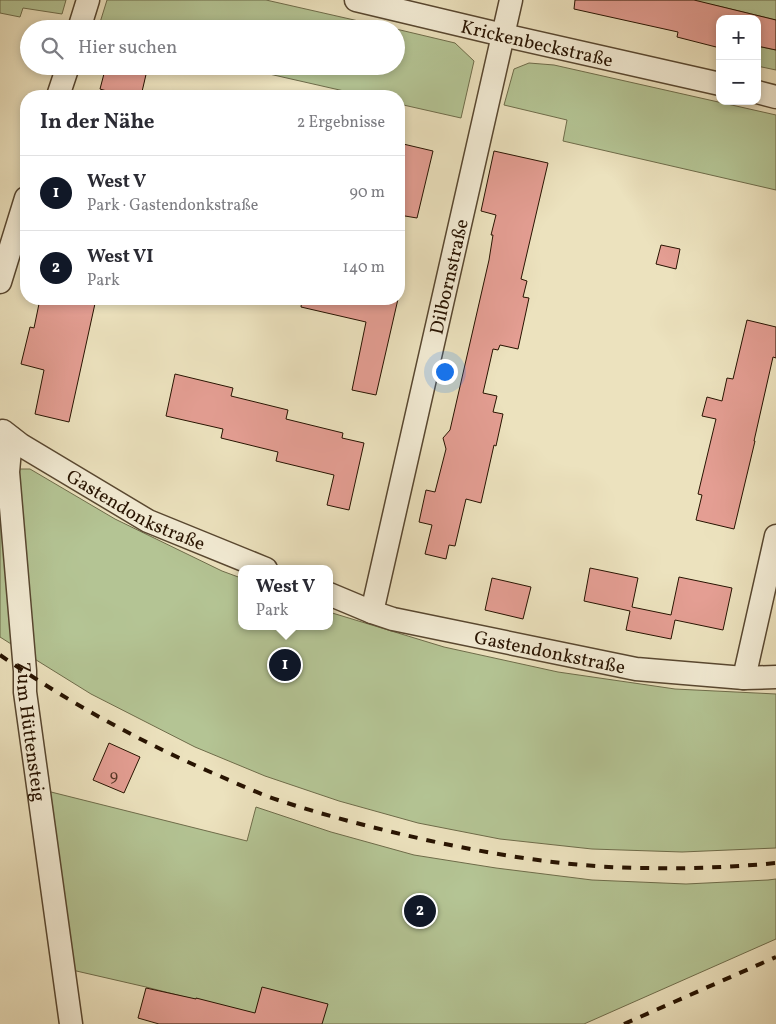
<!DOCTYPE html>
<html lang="de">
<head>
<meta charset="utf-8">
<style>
  :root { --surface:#fff; --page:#f7f7f7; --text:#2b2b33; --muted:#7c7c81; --line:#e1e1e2; --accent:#111827 }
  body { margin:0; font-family:Vollkorn,serif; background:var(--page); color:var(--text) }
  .controls { position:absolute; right:15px; top:15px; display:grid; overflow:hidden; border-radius:10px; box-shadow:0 2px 8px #0003 }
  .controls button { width:45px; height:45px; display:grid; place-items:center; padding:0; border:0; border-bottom:1px solid var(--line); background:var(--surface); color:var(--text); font:25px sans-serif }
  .you { position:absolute; left:444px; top:371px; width:18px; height:18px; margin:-12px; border:4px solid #fff; border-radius:50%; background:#1a73e8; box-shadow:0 0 0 8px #1a73e833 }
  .badge { display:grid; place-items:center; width:32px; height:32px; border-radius:50%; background:var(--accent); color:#fff; font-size:16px; font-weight:700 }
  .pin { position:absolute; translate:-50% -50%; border:2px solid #fff; box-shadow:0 1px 5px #0006 }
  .popup { position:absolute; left:238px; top:565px; width:95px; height:65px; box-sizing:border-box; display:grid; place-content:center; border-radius:10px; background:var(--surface); filter:drop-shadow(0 1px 4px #0005); font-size:16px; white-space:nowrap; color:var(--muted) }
  .popup b { font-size:19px; color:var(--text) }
  .popup::after { content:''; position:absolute; left:50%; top:100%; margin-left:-10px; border:10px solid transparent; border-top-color:var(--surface) }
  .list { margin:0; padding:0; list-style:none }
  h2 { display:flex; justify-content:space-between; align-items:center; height:65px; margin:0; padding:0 20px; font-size:21px }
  h2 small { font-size:16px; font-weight:400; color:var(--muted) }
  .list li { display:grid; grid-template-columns:32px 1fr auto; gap:15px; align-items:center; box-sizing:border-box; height:75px; padding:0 20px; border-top:1px solid var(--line) }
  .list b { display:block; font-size:19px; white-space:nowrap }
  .list p { margin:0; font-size:16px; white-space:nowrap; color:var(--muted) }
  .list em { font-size:16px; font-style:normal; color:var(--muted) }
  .icon { flex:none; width:28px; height:28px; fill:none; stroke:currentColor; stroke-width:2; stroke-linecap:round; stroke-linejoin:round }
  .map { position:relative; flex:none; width:776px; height:1024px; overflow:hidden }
  .search { position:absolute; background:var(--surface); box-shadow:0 2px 8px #0003; left:20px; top:20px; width:385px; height:55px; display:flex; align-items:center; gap:12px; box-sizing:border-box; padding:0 18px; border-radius:28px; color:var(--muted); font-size:19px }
  .panel { position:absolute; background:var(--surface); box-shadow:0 2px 8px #0003; left:20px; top:90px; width:385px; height:215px; border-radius:20px }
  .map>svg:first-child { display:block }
  .green { fill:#b4c494; stroke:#6e6c4a }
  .building { fill:#e49e93; stroke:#271301 }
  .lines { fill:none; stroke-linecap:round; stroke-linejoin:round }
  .street-casing { stroke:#584730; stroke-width:25 }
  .street { stroke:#f3ecd5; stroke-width:22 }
  .rail { stroke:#271301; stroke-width:4; stroke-dasharray:9 9; stroke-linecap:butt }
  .labels { text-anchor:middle; stroke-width:4.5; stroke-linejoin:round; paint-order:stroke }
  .number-label { font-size:16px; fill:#563626 }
  .street-label { font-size:19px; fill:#271301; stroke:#f3ecd5 }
</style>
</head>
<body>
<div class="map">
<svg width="776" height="1024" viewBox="0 0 776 1024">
  <rect width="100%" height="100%" fill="#ece2be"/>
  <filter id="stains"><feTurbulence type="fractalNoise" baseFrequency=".004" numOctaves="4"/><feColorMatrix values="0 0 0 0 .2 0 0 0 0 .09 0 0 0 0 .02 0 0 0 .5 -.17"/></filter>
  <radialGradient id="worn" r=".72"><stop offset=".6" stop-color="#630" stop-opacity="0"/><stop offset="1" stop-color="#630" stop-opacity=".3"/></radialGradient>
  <g class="green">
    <path d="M0,0H66L62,14L23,8L20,17L0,13Z"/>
    <path d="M107,0H266L394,29H98Z"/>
    <path d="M688,0H776V20L718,6Z"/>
    <path d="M396,29L455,43L474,61L461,118L399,104V96H366L234,66H396Z"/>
    <path d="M757,46L776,50V70L757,66Z"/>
    <path d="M529,63L554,65L776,115V190L563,141L567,120L504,105L514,69Z"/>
    <path d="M0,449L19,649L0,637Z"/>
    <path d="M18,469H30L115,519L222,571L241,578V626H329V612L444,647L558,672L675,689L776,694V848L682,852L592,849L500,839L418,823L339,801L265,776L195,747L91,694L33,658Z"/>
    <path d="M47,791L247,841L256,807L331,832L414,855L496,868L592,880L686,884L768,880L776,879V939L584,1024H296L185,997L146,987L72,970Z"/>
  </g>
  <g class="building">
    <path d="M575,0H694L776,20V50L757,46V19H720V48L677,37L678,32L574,9Z"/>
    <path d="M106,66H148L141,96H109L110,92L100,89Z"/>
    <path d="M399,143L433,151L417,218L399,215Z"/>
    <path d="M494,151L548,163L521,279L527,281L523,297L529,298L518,349L500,345L498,350L493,349L483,393L497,396L493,412L503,414L496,446L494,445L481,503L466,499L455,546L449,545L446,559L425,554L432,525L419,522L426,490L435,492L446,449L443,438L450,430L489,260L493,235H491L496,215L481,211Z"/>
    <path d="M661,245L680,249L676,269L656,264Z"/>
    <path d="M40,299H96L69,422L35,414L44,370L21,364L30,327L34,328Z"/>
    <path d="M302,299H398L376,395L352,390L366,322L301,307Z"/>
    <path d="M747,320L776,327V358L773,357L754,441H755L734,529L696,520L702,495L698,494L716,419L702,416L707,397L722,401L727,378L733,379Z"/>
    <path d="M175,374L233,388L231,396L288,410L286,419L343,433L342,438L364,443L349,510L327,505L334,475L276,461L278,452L221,438L223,429L166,416Z"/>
    <path d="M590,568L638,578L632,607L671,615L679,577L732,588L723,630L675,620L671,639L626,630L630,611L584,601Z"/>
    <path d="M492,578L531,587L523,619L485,610Z"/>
    <path d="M109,743L140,757L124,793L93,780Z"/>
    <path d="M262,987L328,1004L322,1024H159L138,1018L146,988L196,999V998L255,1013Z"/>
  </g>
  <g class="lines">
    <defs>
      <g id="street">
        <path id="s1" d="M356,0L503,35L720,84"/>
        <path d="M79,29L88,0"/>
        <path d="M757,92L776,97"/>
        <path d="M58,96L68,66"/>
        <path d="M0,282L26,198"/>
        <path id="s2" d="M3,431L21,445L148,521L266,569"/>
        <path id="s3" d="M11,438L8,472L25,671V692L71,1024"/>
        <path id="s4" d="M329,594L372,612L393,619L636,669L744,678L776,677"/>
        <path id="s5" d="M372,612L511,0"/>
        <path d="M744,678L776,536"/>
      </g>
    </defs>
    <use href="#street" class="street-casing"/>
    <use href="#street" class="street"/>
    <g class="rail">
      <path d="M0,655C65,700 135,739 208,771C232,781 256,793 281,801C333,818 386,831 440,843C508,857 578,868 648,868C691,869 733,867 776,863"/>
      <path d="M624,1024L776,957"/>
    </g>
  </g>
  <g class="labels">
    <g class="number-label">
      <text x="114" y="781">9</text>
    </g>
    <g class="street-label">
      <text dy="7" stroke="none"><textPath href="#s1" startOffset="186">Krickenbeckstraße</textPath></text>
      <text dy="7" stroke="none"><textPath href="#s5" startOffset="344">Dilbornstraße</textPath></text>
      <text dy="7" stroke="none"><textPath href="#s2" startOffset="155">Gastendonkstraße</textPath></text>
      <text dy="7" stroke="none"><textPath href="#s4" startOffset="229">Gastendonkstraße</textPath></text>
      <text dy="7" stroke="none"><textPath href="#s3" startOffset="295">Zum Hüttensteig</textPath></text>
    </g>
  </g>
  <rect width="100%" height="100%" filter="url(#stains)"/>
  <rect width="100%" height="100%" fill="url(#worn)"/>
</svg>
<div class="controls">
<button>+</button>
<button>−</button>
</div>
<div class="you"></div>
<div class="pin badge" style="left:285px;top:665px">1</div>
<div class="popup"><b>West V</b>Park</div>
<div class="pin badge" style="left:420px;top:911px">2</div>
<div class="search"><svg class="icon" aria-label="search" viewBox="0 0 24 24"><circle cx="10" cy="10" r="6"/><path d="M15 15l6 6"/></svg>Hier suchen</div>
<section class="panel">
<h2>In der Nähe<small>2 Ergebnisse</small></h2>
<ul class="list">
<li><span class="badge">1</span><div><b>West V</b><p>Park · Gastendonkstraße</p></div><em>90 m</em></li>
<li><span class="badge">2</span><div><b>West VI</b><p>Park</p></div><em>140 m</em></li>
</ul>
</section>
</div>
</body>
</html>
